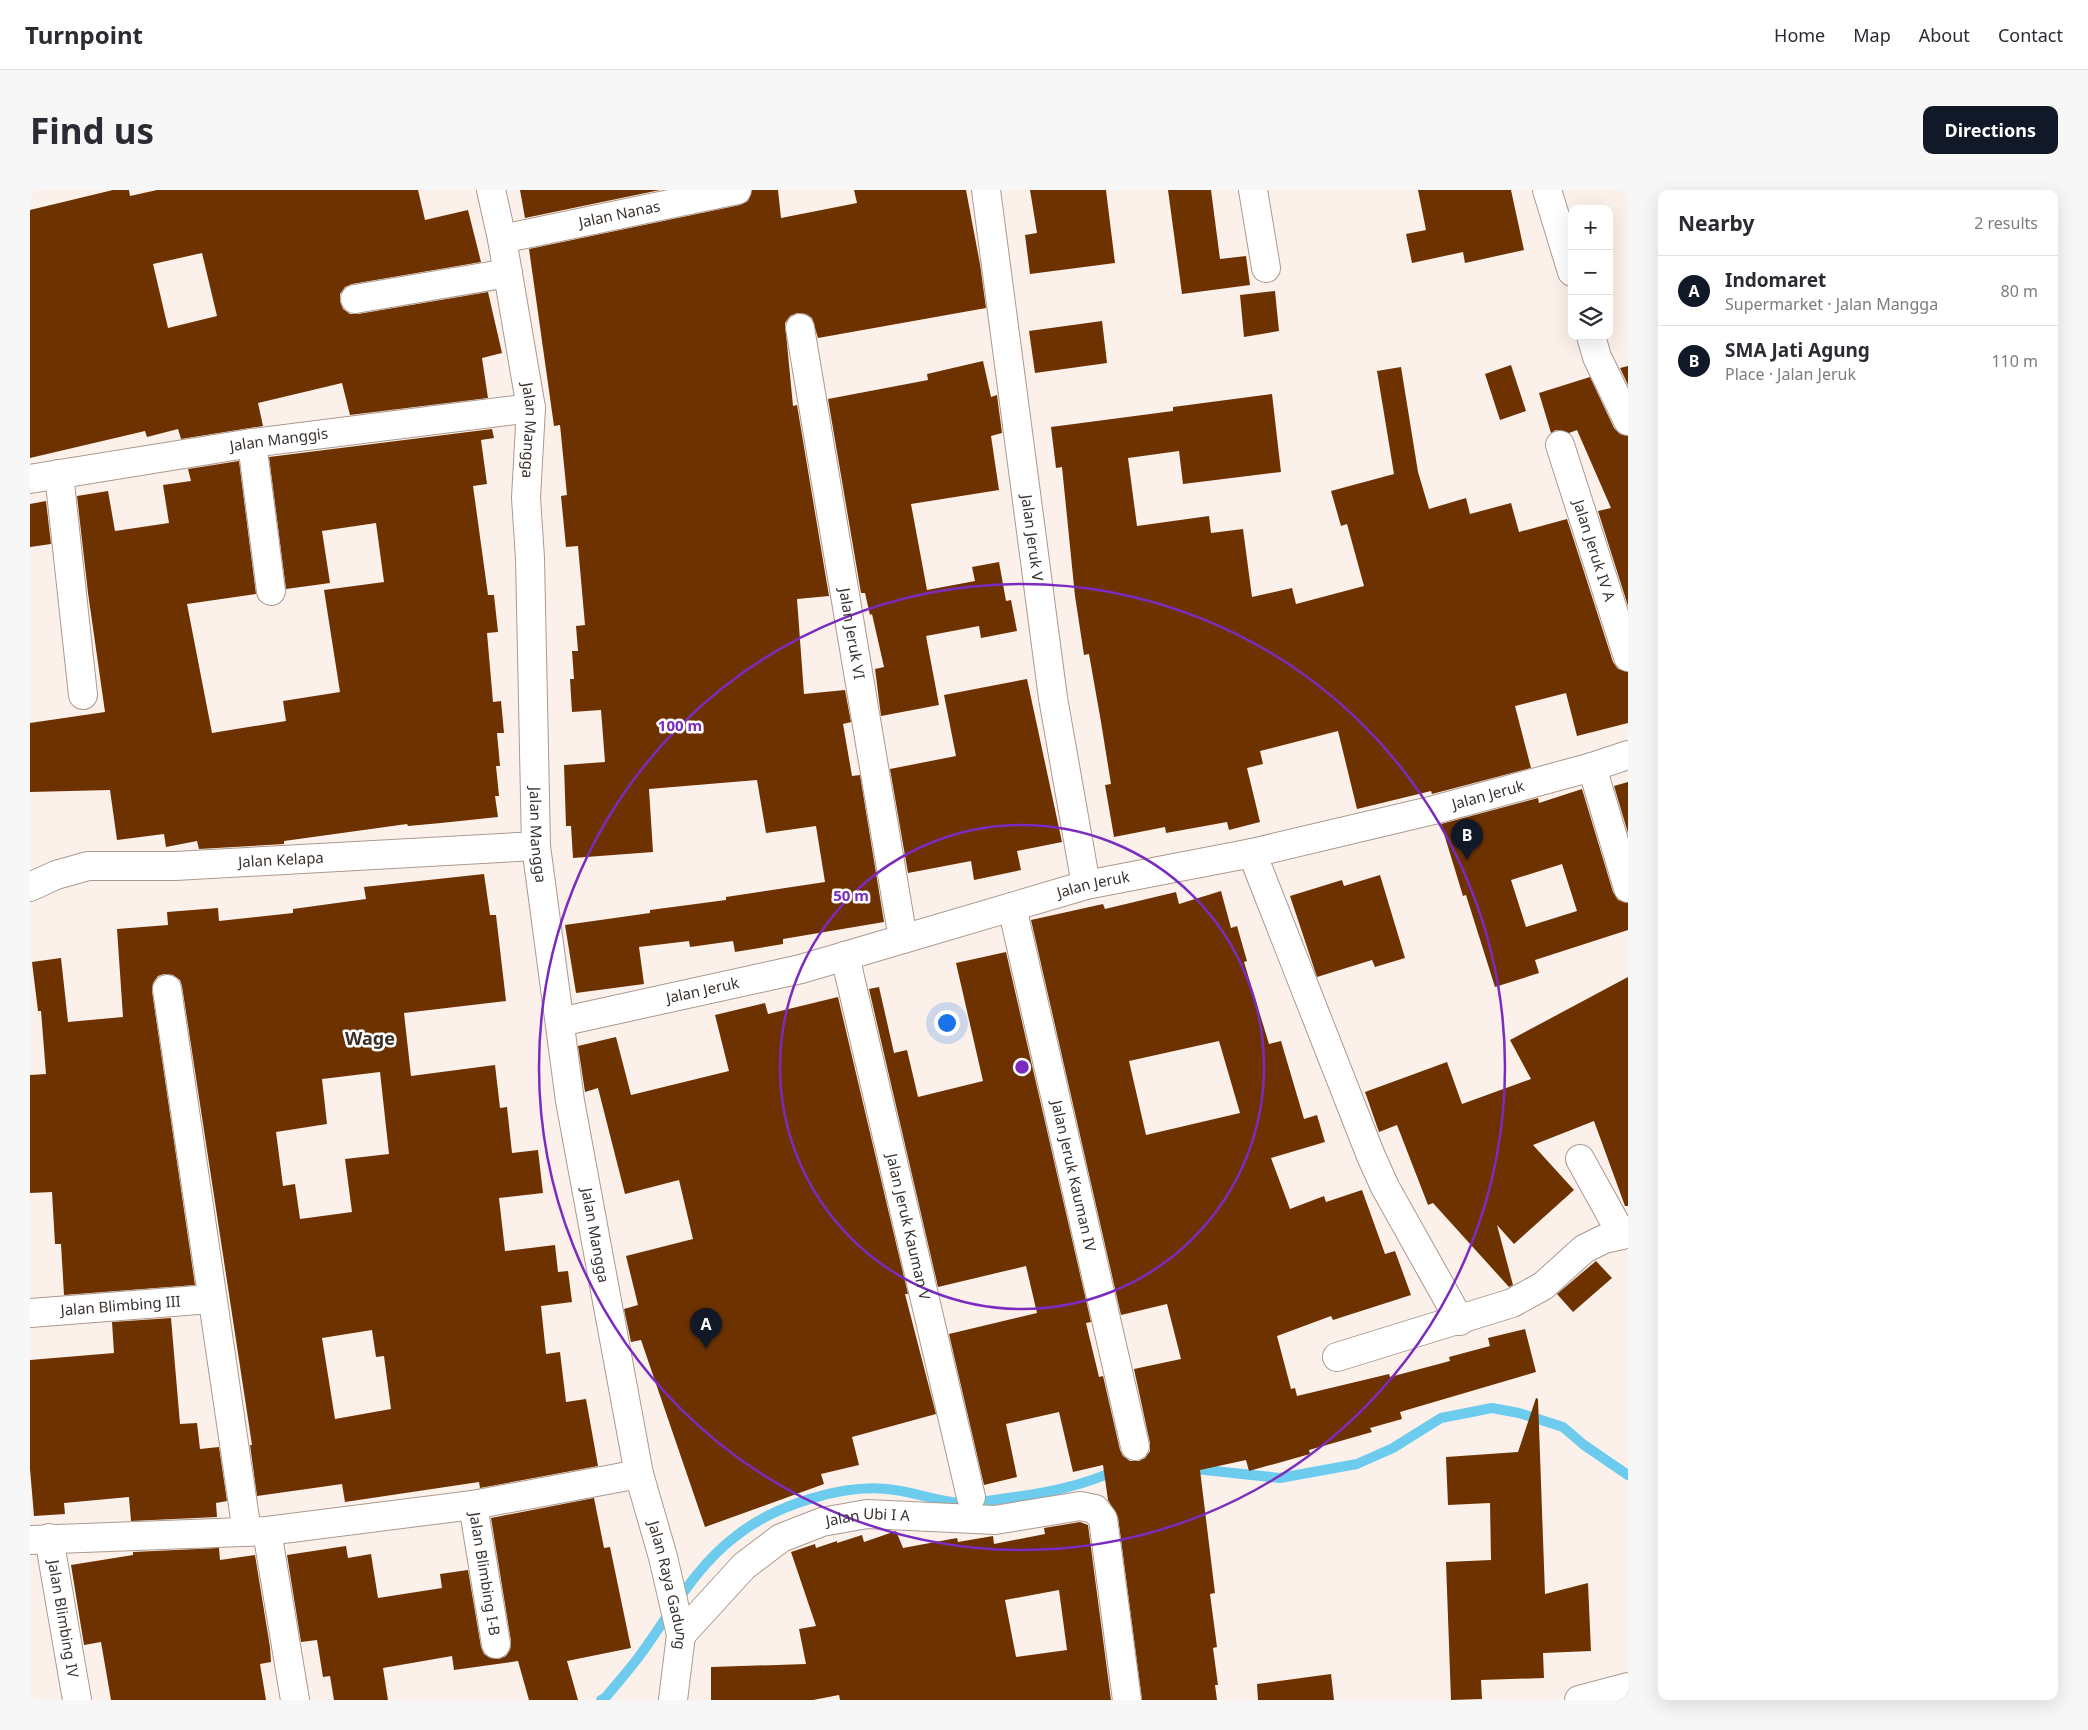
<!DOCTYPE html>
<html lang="en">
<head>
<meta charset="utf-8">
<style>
  :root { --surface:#fff; --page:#f7f7f7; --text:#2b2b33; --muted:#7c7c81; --line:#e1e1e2; --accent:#111827 }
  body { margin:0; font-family:"Noto Sans",sans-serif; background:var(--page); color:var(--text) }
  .controls { position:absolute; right:15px; top:15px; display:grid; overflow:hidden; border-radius:10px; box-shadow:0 5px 20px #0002 }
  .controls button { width:45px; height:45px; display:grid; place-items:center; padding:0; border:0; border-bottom:1px solid var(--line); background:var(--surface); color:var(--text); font:25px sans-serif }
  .you { position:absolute; left:916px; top:832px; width:18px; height:18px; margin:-12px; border:4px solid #fff; border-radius:50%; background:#1a73e8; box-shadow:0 0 0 8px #1a73e833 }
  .badge { display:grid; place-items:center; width:32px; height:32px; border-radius:50%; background:var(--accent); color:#fff; font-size:16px; font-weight:700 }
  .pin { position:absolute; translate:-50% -41px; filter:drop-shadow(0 1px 2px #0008) }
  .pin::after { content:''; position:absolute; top:26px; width:18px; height:15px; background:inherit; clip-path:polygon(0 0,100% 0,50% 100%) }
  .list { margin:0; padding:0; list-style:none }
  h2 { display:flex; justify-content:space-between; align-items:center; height:65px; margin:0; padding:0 20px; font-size:21px }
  h2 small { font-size:16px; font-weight:400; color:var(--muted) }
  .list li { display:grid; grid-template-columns:32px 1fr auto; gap:15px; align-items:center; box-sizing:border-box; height:70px; padding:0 20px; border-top:1px solid var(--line) }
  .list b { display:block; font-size:19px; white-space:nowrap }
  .list p { margin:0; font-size:16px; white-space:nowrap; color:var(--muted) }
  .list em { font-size:16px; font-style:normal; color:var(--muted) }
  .icon { flex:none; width:28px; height:28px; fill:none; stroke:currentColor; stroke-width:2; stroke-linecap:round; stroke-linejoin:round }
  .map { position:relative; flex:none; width:1598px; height:1510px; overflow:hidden; border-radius:10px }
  header { display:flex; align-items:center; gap:30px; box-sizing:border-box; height:70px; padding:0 25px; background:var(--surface); border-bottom:1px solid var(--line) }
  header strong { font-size:24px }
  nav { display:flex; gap:28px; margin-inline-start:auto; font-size:18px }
  .intro { display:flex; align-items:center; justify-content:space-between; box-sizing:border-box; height:120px; padding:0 30px }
  h1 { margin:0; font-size:35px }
  .button { padding:12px 22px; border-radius:10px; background:var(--accent); color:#fff; font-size:18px; font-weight:700 }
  main { display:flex; gap:30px; padding:0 30px }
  aside { flex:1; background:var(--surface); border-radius:10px; box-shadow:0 5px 20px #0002 }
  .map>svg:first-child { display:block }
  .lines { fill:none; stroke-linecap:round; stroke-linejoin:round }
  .stream { stroke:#6dcbee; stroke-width:10 }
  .building { fill:#6e3200; fill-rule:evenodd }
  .minor-casing { stroke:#ab998e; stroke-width:30 }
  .tertiary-casing { stroke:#ab998e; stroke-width:30 }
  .minor { stroke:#fff; stroke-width:28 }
  .tertiary { stroke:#fff; stroke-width:28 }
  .ring { fill:none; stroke:#7b2cbf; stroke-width:2.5 }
  .labels { text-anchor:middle; stroke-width:5; stroke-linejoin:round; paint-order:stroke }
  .street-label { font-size:15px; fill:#39322e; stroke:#fff }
  .quarter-label { font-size:18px; font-weight:bold; fill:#3b2d24; stroke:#fff }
  .centre { fill:#7b2cbf; stroke:#fff; stroke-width:2.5 }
  .ring-label { font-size:15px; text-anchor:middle; font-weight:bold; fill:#7b2cbf; stroke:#fff; stroke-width:5; stroke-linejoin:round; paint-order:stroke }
</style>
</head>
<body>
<header>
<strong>Turnpoint</strong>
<nav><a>Home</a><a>Map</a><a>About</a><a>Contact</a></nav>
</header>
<div class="intro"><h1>Find us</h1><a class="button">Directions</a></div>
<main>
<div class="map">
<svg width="1598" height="1510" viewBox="0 0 1598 1510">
  <rect width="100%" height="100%" fill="#fcf1ea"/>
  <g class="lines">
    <g class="stream">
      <path d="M1156,1278L1250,1288L1327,1274L1363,1258L1411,1228L1462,1218L1489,1223L1533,1237L1554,1255L1598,1285"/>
      <path d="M571,1510L575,1508C588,1492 602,1477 613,1461C642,1421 666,1376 706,1346C745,1315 816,1292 865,1300C887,1303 910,1312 932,1313C947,1313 963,1310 978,1308C1016,1303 1052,1296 1087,1280"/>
    </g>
  </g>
  <g class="building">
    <path d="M83,0H99L100,6L127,0H388L395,30L438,20L451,72L322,94L315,97L310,104V111L313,119L320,124H328L458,102L472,163L452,168L458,208L320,225L312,193L228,213L233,236L151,249L148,239L117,247L115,241L0,268V20ZM172,63L187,126L138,138L123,74Z"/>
    <path d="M490,0H630L495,28Z"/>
    <path d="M722,0H748L751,28L827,13L824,0H936L950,74L956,118L788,148L782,128L776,124L767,123L760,126L755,133L763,216L767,215L799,406L767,409L774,504L815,500L821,532L813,534L822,586L830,585L854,732L753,749V754L705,762L703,751L660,757L659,751L609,757L614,794L546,803L535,735L620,723V720L696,710V707L795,692L786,636L736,643L727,590L619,599L623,662L543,668L541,636H536L534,575L575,572L571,520L542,522L540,489H544L542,461H548L546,436L555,435L548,356L536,357L531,306L537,305L530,235L524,236L499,59L710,15L718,11Z"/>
    <path d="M1000,0H1076L1085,73L1000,84L995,45L1007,43Z"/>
    <path d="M1138,0H1181L1190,69L1216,66L1220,95L1152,104Z"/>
    <path d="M1388,0H1481L1494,60L1435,73L1433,62L1382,73L1376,44L1396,40Z"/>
    <path d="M1245,101L1249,141L1214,147L1210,105Z"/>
    <path d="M1072,131L1077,173L1005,183L999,141Z"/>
    <path d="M953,171L961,207L967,205L972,243L961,246L969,300L881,314L897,400L945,391L942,377L969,372L976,411L981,410L987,441L951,448L949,436L896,446L909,515L851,526L845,479L854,477L842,424L840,425L835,403H831L798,209L898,190L897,184Z"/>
    <path d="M1481,175L1496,221L1470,230L1455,184Z"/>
    <path d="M1598,176V195L1590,178Z"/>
    <path d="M1371,177L1388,282L1399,319L1436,308L1440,324L1481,313L1489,342L1537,329L1583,472L1588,479L1598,482V533L1547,546L1536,503L1485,516L1501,578L1402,604L1401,601L1327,619L1308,541L1230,561L1233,574L1217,578L1230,632L1199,640L1197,632L1136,643L1135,637L1084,647L1075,595L1081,594L1071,532L1059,464L1054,465L1045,406L1032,277L1026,278L1021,237L1143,221V217L1242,204L1251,282L1153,294L1149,261L1098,268L1107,336L1179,326L1181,343L1213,339L1222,407L1262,398L1266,414L1334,396L1317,334L1311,336L1301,301L1364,284L1347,181Z"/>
    <path d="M1560,187L1584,238L1590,244L1598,246V416L1568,321L1581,318L1547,240L1539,243L1526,240L1521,243L1509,203Z"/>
    <path d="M462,239L464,248L451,250L457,294L443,296L458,405H464L468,442L457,443L463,512L471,511L474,543H467L470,576H466L469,606H465L468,627L411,633L378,636L377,634L254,651V654L169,659L167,651L136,657L134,644L87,650L80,600L0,602V533L75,522L58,403L47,306L78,301L85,341L139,333L133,295L161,291L158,279L209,271L226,404L157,414L182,543L256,531L253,511L310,502L294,400L354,392L346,333L292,341L300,393L256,399L239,267Z"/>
    <path d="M16,311L21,354L0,357V314Z"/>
    <path d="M997,489L1032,652L987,661L991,680L944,690L941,671L878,683L860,579L926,566L914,505Z"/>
    <path d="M1598,592V643L1584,596Z"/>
    <path d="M1552,599L1583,702L1588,710L1598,713V740L1505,770L1509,783L1465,797L1436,705L1433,706L1411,634L1508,608L1509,613ZM1532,674L1547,721L1496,737L1481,690Z"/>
    <path d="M454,684L460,725H466L476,811L374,823L381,886L465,875L470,918L477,917L482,963L508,960L513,1003L469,1008L475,1061L525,1055L528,1082L538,1081L542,1112L511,1116L516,1164L530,1162L536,1212L556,1209L568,1276L450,1298L449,1292L315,1312L312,1294L227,1306L220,1255H222L152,796L150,790L143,785L134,784L128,786L123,793L122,801L165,1095L34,1105L31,1054H25L22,1002L0,1003V885L16,884L11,821H8L2,772L31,768L38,832L93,827L87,739L138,735L137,722L188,718L189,731L263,723V719L336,709L334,697ZM350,882L359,964L315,969L322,1022L270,1029L265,994L253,996L246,942L297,934L292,889ZM342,1140L346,1167L354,1166L361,1219L305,1229L292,1148Z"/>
    <path d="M1350,685L1375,768L1345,777L1342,770L1287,787L1260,706L1312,690L1314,696Z"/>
    <path d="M1191,701L1201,738L1207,736L1217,771L1214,772L1239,854L1251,851L1274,929L1287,925L1295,952L1241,968L1260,1019L1294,1006L1296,1012L1332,1000L1355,1064L1365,1061L1381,1105L1303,1130L1301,1126L1247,1146L1261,1199L1265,1198L1267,1206L1359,1184L1360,1187L1420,1171L1419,1167L1460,1156L1458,1148L1495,1139L1506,1182L1370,1222L1372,1229L1340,1238L1342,1242L1279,1260L1280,1264L1219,1281L1216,1270L1170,1280L1185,1403L1180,1404L1187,1457L1183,1458L1188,1495H1185L1187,1510H1112L1088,1327L1078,1310L1073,1275L1043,1282L1029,1222L976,1234L987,1287L954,1295L919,1144L1007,1123L996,1076L908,1097L839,799L849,797L864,863L877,860L888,907L953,891L926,773L976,762L1061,1132L1056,1133L1069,1187L1073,1186L1090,1260L1093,1266L1100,1271H1109L1115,1268L1120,1261V1253L1104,1179L1151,1169L1137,1114L1091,1125L1001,730L1073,714L1075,719L1146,702L1149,714ZM1189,851L1210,923L1116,945L1099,871Z"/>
    <path d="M1598,787V1016H1595L1564,931L1503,955L1544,1000L1484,1054L1467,1035L1483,1095L1479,1097L1403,1013L1398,1015L1367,935L1349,942L1335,902L1417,872L1432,914L1501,889L1480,850Z"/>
    <path d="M808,807L878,1104H875L906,1224L822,1247L829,1275L791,1284L794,1294L675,1337L611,1150L601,1152L594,1119L608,1115L596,1066L663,1049L649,990L595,1004L568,898L555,902L548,856L586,847L601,905L699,881L685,825L735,813L738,824Z"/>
    <path d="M1566,1071L1582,1088L1543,1122L1527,1104Z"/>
    <path d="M141,1128L150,1234L167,1233L170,1259L189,1257L197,1311L186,1313L187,1327L101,1331L99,1307L34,1313L35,1324L4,1326L0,1279V1170L84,1163L82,1132Z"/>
    <path d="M1506,1208L1508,1209L1515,1404L1558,1393L1561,1461L1513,1463L1514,1488L1451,1490L1452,1509L1421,1510L1416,1372L1461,1370L1460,1313L1418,1315L1416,1267L1488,1262Z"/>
    <path d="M564,1308L574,1358L580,1357L601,1458L537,1471L548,1510H499L488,1471L424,1480L422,1466L353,1478L358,1510H304L300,1486L293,1487L287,1450L271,1452L257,1365L316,1356L318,1368L341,1364L348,1408L412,1398L410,1384L438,1380L451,1457L454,1464L460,1468L469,1469L476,1466L480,1460L481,1451L461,1328Z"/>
    <path d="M1050,1332L1058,1335L1081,1510H810L809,1505L783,1510H681V1477L776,1474L769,1439L786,1436L761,1362L785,1354L786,1358L807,1351V1353L832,1345L834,1352L866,1341L873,1358L927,1348L928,1352L963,1346L964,1354L1015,1344L1014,1338ZM1029,1400L1037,1460L986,1467L975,1410Z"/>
    <path d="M189,1358L190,1370L225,1365L240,1457L241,1472L230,1474L236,1510H81L71,1452L54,1455L41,1375L103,1365V1362Z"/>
    <path d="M1301,1484L1304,1510H1228L1227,1494Z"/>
  </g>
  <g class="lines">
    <defs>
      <g id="minor">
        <path id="s1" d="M956,0L1023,508L1056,695"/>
        <path d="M1223,0L1236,78"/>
        <path d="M1517,0L1542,82"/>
        <path id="s2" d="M472,49L707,0"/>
        <path d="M325,109L478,83"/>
        <path id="s3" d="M770,138L873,749"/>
        <path d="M1561,146L1567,167L1598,231"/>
        <path d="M222,253L241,401"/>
        <path id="s4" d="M1530,255L1598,467"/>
        <path d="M29,284L53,505"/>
        <path id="s5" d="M0,289L222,253L501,218"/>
        <path d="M1562,577L1598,698"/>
        <path d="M1222,663L1341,966L1355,997L1430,1131"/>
        <path id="s6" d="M0,697L26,685L58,676H145L506,656"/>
        <path id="s7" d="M982,717L1105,1256"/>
        <path id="s8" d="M815,766L941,1307"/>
        <path d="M137,799L217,1342"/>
        <path id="s9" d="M0,1123L181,1109"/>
        <path d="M1307,1167L1482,1113L1513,1096L1554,1059L1574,1049L1592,1045L1550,969"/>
        <path id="s10" d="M443,1315L466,1454"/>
        <path d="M237,1341L265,1510"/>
        <path id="s11" d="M19,1348L47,1510"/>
        <path d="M0,1350L237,1341L443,1315L609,1284"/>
        <path id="s12" d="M651,1445L714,1376L751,1348L792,1332L837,1324L965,1330L1050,1316L1065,1319L1073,1329L1097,1510"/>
        <path d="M1549,1510L1598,1497"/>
      </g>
      <g id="tertiary">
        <path id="s13" d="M461,0L472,49L501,218L496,308L500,368L506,656L540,911L609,1284L633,1367L651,1445L643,1510"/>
        <path id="s14" d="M530,832L771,779L1056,695L1222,663L1404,620L1562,577L1598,565"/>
      </g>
    </defs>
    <use href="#minor" class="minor-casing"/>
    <use href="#tertiary" class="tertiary-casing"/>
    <use href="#minor" class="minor"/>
    <use href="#tertiary" class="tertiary"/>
  </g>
  <g class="ring">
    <circle cx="992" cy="877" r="242"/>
    <circle cx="992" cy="877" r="483"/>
  </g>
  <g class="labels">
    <g class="street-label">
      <text dy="5" stroke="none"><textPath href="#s2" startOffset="120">Jalan Nanas</textPath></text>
      <text dy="5" stroke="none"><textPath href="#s13" startOffset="244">Jalan Mangga</textPath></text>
      <text dy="5" stroke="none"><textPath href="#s5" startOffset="252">Jalan Manggis</textPath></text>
      <text dy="5" stroke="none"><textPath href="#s1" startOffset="351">Jalan Jeruk V</textPath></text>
      <text dy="5" stroke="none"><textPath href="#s4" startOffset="111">Jalan Jeruk IV A</textPath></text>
      <text dy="5" stroke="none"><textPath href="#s3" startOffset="310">Jalan Jeruk VI</textPath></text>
      <text dy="5" stroke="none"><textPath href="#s14" startOffset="956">Jalan Jeruk</textPath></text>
      <text dy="5" stroke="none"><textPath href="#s13" startOffset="649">Jalan Mangga</textPath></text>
      <text dy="5" stroke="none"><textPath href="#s6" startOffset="255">Jalan Kelapa</textPath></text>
      <text dy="5" stroke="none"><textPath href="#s14" startOffset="551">Jalan Jeruk</textPath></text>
      <text dy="5" stroke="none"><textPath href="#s14" startOffset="146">Jalan Jeruk</textPath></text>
      <text dy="5" stroke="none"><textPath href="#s7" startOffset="276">Jalan Jeruk Kauman IV</textPath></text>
      <text dy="5" stroke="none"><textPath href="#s8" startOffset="278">Jalan Jeruk Kauman V</textPath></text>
      <text dy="5" stroke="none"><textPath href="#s13" startOffset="1054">Jalan Mangga</textPath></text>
      <text dy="5" stroke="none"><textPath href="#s9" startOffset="91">Jalan Blimbing III</textPath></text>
      <text dy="5" stroke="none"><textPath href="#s12" startOffset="230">Jalan Ubi I A</textPath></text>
      <text dy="5" stroke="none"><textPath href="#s10" startOffset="70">Jalan Blimbing I-B</textPath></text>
      <text dy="5" stroke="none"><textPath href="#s13" startOffset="1412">Jalan Raya Gadung</textPath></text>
      <text dy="5" stroke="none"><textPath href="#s11" startOffset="82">Jalan Blimbing IV</textPath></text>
    </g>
    <g class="quarter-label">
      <text x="340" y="855">Wage</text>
    </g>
  </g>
  <circle cx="992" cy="877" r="8" class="centre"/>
  <g class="ring-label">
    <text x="650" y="541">100 m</text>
    <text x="821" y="711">50 m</text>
  </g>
</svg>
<div class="controls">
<button>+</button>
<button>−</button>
<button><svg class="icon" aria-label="layers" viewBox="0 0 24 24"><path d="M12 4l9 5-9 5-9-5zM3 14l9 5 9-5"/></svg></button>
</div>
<div class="you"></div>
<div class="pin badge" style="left:676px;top:1159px">A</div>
<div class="pin badge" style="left:1437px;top:670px">B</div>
</div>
<aside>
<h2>Nearby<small>2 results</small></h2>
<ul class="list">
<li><span class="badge">A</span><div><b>Indomaret</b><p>Supermarket · Jalan Mangga</p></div><em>80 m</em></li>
<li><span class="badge">B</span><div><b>SMA Jati Agung</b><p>Place · Jalan Jeruk</p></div><em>110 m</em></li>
</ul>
</aside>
</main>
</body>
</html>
